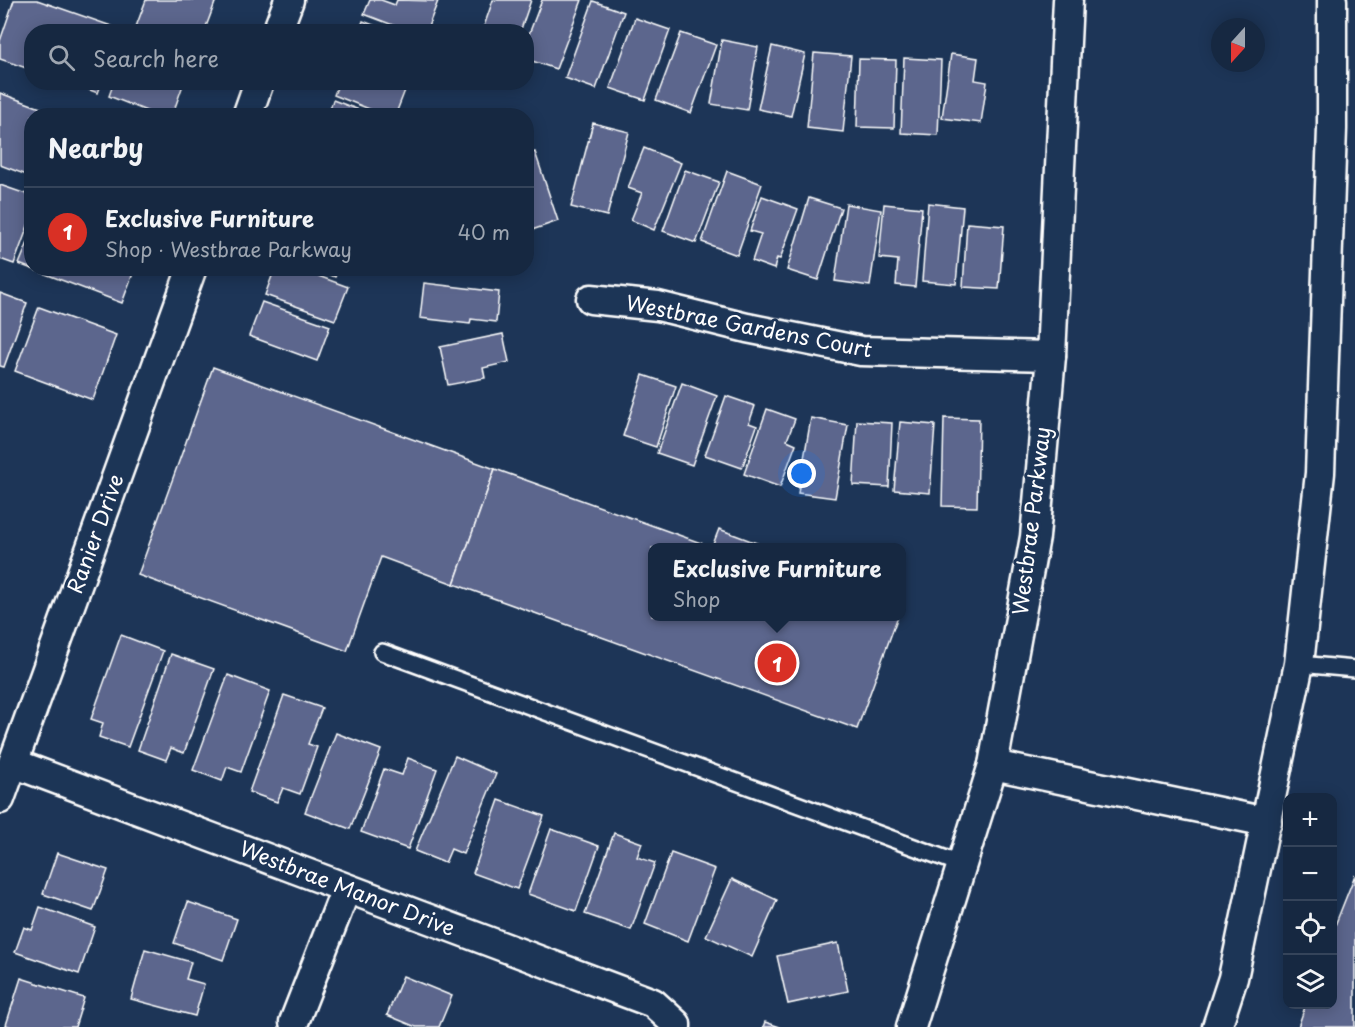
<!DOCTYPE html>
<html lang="en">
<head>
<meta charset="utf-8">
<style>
  :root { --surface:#162841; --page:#23344c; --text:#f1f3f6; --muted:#9ea6b1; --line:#35445a; --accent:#d93025 }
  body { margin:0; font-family:"Playpen Sans",sans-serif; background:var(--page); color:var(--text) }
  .controls { position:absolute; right:18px; bottom:18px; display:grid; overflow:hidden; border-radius:12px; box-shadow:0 3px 15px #0003 }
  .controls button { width:54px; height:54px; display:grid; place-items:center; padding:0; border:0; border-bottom:2px solid var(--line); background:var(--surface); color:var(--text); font:30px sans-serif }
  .compass { position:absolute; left:1211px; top:18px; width:54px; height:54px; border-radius:50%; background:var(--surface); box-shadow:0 3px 15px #0003; rotate:201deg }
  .you { position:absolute; left:802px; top:474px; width:21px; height:21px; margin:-15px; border:4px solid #fff; border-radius:50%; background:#1a73e8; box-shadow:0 0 0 9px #1a73e833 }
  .badge { display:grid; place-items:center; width:39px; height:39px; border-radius:50%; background:var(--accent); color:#fff; font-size:20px; font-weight:700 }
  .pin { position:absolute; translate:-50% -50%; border:3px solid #fff; box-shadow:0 2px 6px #0006 }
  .popup { position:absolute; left:648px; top:543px; width:258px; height:78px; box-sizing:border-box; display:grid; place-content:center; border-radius:12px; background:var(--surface); filter:drop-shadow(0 2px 4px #0005); font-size:20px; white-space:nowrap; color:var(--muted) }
  .popup b { font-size:22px; color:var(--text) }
  .popup::after { content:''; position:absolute; left:50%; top:100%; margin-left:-12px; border:12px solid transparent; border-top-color:var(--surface) }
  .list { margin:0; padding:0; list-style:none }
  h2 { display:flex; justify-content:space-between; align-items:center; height:78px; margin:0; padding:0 24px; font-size:26px }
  h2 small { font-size:20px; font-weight:400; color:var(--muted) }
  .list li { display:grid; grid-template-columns:39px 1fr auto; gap:18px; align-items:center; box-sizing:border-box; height:90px; padding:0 24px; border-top:2px solid var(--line) }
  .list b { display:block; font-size:22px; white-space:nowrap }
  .list p { margin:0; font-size:20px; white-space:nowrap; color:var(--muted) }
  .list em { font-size:20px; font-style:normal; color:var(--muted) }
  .icon { flex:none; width:33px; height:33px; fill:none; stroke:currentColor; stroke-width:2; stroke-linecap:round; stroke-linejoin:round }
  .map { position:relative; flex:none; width:1355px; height:1027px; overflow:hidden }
  .search { position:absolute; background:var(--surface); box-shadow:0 3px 15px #0003; left:24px; top:24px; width:510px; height:66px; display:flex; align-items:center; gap:15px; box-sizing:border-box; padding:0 21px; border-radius:24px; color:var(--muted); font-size:22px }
  .panel { position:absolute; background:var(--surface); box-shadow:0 3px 15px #0003; left:24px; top:108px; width:510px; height:168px; border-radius:24px }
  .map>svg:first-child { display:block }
  .building { fill:#5c668d; stroke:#fff; stroke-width:1.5 }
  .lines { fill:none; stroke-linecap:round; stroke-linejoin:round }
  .service-casing { stroke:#fff; stroke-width:20 }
  .minor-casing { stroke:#fff; stroke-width:33 }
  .service { stroke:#1d3557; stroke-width:15 }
  .minor { stroke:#1d3557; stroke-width:28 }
  .labels { text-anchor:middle; stroke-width:6; stroke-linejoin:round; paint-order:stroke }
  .street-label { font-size:21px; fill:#fff; stroke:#1d3557 }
</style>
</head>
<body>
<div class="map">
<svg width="1355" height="1027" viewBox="0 0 1355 1027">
  <rect width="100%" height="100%" fill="#1d3557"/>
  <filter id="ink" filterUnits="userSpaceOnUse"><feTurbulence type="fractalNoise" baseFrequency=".0167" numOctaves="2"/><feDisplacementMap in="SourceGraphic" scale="12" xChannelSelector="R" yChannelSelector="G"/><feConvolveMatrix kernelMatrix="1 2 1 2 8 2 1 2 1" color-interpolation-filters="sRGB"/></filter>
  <g filter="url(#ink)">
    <g class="building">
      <path d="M14,0H37L120,29V32H32V70L0,59V41Z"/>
      <path d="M146,0H216L204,32H134Z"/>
      <path d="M370,0H381L395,5L397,0L438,1L426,32H411L364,14Z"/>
      <path d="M493,0H531L520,32H482Z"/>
      <path d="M542,0H582L556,69L526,59V42Z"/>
      <path d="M593,1L624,12L596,89L565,78Z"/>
      <path d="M635,18L670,30L645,100L610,88Z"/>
      <path d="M363,21L391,32H359Z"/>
      <path d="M681,33L716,45L691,113L656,100Z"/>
      <path d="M722,40L758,47L747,110L711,104Z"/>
      <path d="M772,46L805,54L791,116L758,109Z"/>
      <path d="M814,53L851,56L843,132L807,128Z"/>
      <path d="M951,54L978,58L975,80L987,82L981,123L942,118Z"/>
      <path d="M904,58L941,60L938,135L901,133Z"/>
      <path d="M859,59L896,60L894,128L857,127Z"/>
      <path d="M68,82H102L98,93Z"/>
      <path d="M114,82H184L172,116H159L109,96Z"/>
      <path d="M339,82H402L407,85L395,116H387L334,95Z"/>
      <path d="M0,93L62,116H32V177L0,165Z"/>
      <path d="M333,100L375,116H328Z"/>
      <path d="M593,123L629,132L607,216L571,207Z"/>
      <path d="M644,148L681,163L654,230L631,220L642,193L628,188Z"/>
      <path d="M535,152L558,221L529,231L526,224V155Z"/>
      <path d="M685,170L719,182L696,243L663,231Z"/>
      <path d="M727,171L762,184L737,255L702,242Z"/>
      <path d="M0,185L32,196V215L14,264L0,259Z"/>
      <path d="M762,196L798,209L780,259L777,258L774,269L752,261L761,234L750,231Z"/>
      <path d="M809,198L841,208L818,280L787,270Z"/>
      <path d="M928,203L963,207L956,284L922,281Z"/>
      <path d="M846,204L881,210L870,286L835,281Z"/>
      <path d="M884,204L922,208L915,287L896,285L898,260L879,258Z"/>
      <path d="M967,223L1004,226L999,289L963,287Z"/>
      <path d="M32,233V268H135L122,303L19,264Z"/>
      <path d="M275,268H297L348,287L335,320L265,295Z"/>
      <path d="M315,268H339L335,277Z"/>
      <path d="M496,268H510L505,275Z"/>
      <path d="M424,283L499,292L496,322L471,319L470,324L420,318Z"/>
      <path d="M0,293L27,303L4,367L0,366Z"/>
      <path d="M262,302L330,326L317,361L249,336Z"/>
      <path d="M39,307L116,335L93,400L15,371Z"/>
      <path d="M503,334L509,362L483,368L485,378L448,385L440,347Z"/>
      <path d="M213,367L495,469L454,584L381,557L347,651L138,575Z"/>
      <path d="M643,375L676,386L656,447L623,436Z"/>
      <path d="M682,383L717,396L692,465L657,453Z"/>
      <path d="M726,396L755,406L749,423L757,426L742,468L705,455Z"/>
      <path d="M767,409L795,419L787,440L796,444L780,487L744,474Z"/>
      <path d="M811,418L848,425L835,498L798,493Z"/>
      <path d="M944,418L979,419L977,507L942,506Z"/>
      <path d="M857,421L892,423L889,487L853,485Z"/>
      <path d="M900,422L935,425L930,493L894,490Z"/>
      <path d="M495,469L712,547L719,529L770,548H652V616H898L857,729L454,584Z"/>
      <path d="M121,635L163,651L128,747L99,737L103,723L91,719Z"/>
      <path d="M171,654L214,669L184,753L171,748L166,760L138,750Z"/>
      <path d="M228,675L270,691L241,772L227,767L222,781L193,770Z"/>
      <path d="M284,695L322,708L308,744L317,747L300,794L283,788L277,802L249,792Z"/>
      <path d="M336,733L381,750L350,829L305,812Z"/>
      <path d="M455,756L496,774L463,854L451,849L445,863L415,851Z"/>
      <path d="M408,758L437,769L408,849L361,832L384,769L402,775Z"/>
      <path d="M499,800L544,816L517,889L473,873Z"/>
      <path d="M551,829L599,846L576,911L528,894Z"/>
      <path d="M614,833L642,843L637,857L655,863L631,930L585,914Z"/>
      <path d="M57,853L108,870L93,911L43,894Z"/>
      <path d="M671,853L715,869L688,941L645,924Z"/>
      <path d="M1355,875V1027H1298L1306,1004H1332V933Z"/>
      <path d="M732,879L777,900L752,957L706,936Z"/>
      <path d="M188,902L237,919L223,960L174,943Z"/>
      <path d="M40,907L95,927L79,974L15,952L24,927L32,930Z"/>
      <path d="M838,943L848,991L788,1004L777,956Z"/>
      <path d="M145,949L191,962L186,979L204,984L195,1016L131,999Z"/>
      <path d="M403,976L452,996L439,1027H416L387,1015Z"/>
      <path d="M21,978L84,998L75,1027H11L6,1025Z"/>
      <path d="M765,1022L780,1027H763Z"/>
    </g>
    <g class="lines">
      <defs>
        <g id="service">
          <path d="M382,652L963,865"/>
          <path d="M1299,664L1355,669"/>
        </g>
        <g id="minor">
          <path d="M277,32L289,0"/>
          <path d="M247,116L259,82"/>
          <path d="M591,299L658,306L747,328L861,351L1051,356"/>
          <path d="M13,763L653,1003L676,1024V1027"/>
          <path d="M993,765L1267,822"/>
          <path d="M0,799L192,268"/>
          <path d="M294,1022L346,889"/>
          <path d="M911,1027L993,765L1035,537L1051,356L1068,0"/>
          <path d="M1217,1027L1233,978L1299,664L1320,473L1332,129V0"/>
        </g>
      </defs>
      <use href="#service" class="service-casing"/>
      <use href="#minor" class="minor-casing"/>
      <use href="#service" class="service"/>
      <use href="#minor" class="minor"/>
    </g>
  </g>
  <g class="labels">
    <g class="street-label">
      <text transform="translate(749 327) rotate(11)" y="7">Westbrae Gardens Court</text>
      <text transform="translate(1032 521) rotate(-83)" y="7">Westbrae Parkway</text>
      <text transform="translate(96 534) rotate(-70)" y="7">Ranier Drive</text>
      <text transform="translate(347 889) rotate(21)" y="7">Westbrae Manor Drive</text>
    </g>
  </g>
</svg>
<div class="controls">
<button>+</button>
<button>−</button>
<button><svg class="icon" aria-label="locate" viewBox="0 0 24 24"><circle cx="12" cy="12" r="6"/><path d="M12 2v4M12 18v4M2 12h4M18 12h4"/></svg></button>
<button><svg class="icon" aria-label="layers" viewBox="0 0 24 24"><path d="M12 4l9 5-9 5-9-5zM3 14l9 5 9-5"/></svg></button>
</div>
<svg class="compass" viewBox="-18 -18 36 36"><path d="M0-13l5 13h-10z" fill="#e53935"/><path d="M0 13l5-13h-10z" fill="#9ea6b1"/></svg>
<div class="you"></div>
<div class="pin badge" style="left:777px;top:663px">1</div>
<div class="popup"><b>Exclusive Furniture</b>Shop</div>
<div class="search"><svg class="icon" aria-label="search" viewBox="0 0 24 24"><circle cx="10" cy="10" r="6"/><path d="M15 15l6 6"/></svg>Search here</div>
<section class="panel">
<h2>Nearby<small></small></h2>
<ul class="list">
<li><span class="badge">1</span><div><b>Exclusive Furniture</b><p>Shop · Westbrae Parkway</p></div><em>40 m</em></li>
</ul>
</section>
</div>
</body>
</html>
